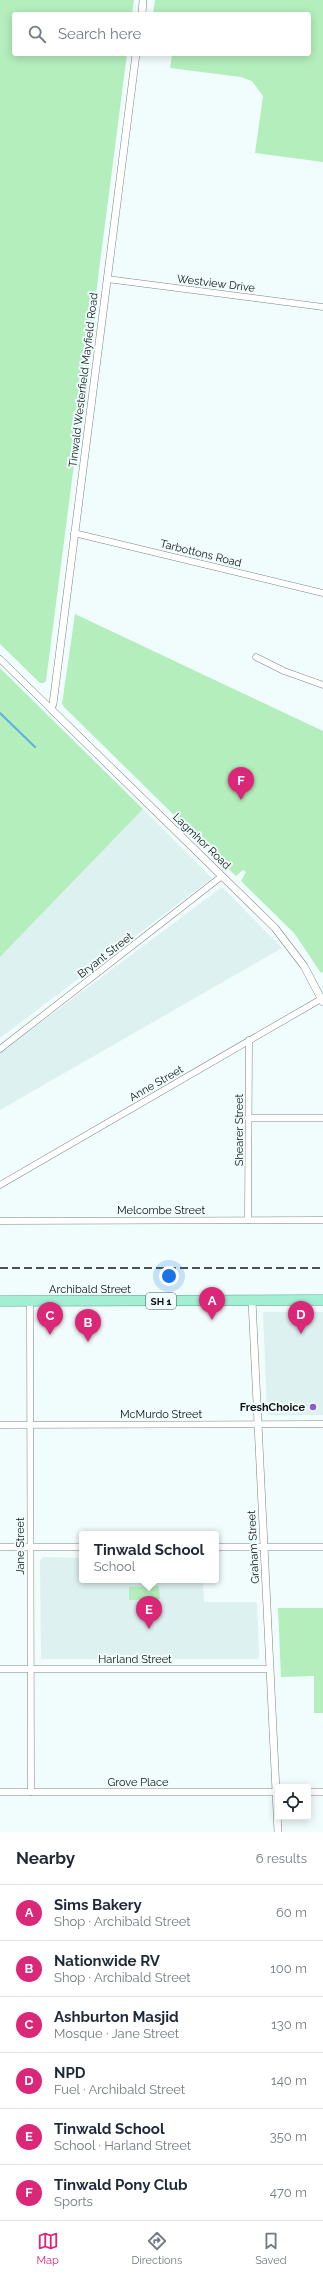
<!DOCTYPE html>
<html lang="en">
<head>
<meta charset="utf-8">
<style>
  :root { --surface:#fff; --page:#f6f6f7; --text:#1f2937; --muted:#747a83; --line:#e0e1e3; --accent:#db2777 }
  body { margin:0; font-family:Raleway,sans-serif; background:var(--page); color:var(--text) }
  .controls { position:absolute; right:12px; bottom:12px; display:grid; overflow:hidden; border-radius:4px; box-shadow:0 2px 10px #0003 }
  .controls button { width:36px; height:36px; display:grid; place-items:center; padding:0; border:0; border-bottom:1px solid var(--line); background:var(--surface); color:var(--text); font:20px sans-serif }
  .you { position:absolute; left:169px; top:1276px; width:14px; height:14px; margin:-10px; border:3px solid #fff; border-radius:50%; background:#1a73e8; box-shadow:0 0 0 6px #1a73e833 }
  .badge { display:grid; place-items:center; width:26px; height:26px; border-radius:50%; background:var(--accent); color:#fff; font-size:13px; font-weight:700 }
  .pin { position:absolute; translate:-50% -33px; filter:drop-shadow(0 1px 2px #0008) }
  .pin::after { content:''; position:absolute; top:21px; width:14px; height:12px; background:inherit; clip-path:polygon(0 0,100% 0,50% 100%) }
  .popup { position:absolute; left:79px; top:1531px; width:140px; height:52px; box-sizing:border-box; display:grid; place-content:center; border-radius:4px; background:var(--surface); filter:drop-shadow(0 1px 3px #0005); font-size:13px; white-space:nowrap; color:var(--muted) }
  .popup b { font-size:15px; color:var(--text) }
  .popup::after { content:''; position:absolute; left:50%; top:100%; margin-left:-8px; border:8px solid transparent; border-top-color:var(--surface) }
  .list { margin:0; padding:0; list-style:none }
  h2 { display:flex; justify-content:space-between; align-items:center; height:52px; margin:0; padding:0 16px; font-size:17px }
  h2 small { font-size:13px; font-weight:400; color:var(--muted) }
  .list li { display:grid; grid-template-columns:26px 1fr auto; gap:12px; align-items:center; box-sizing:border-box; height:56px; padding:0 16px; border-top:1px solid var(--line) }
  .list b { display:block; font-size:15px; white-space:nowrap }
  .list p { margin:0; font-size:13px; white-space:nowrap; color:var(--muted) }
  .list em { font-size:13px; font-style:normal; color:var(--muted) }
  .icon { flex:none; width:22px; height:22px; fill:none; stroke:currentColor; stroke-width:2; stroke-linecap:round; stroke-linejoin:round }
  .map { position:relative; flex:none; width:323px; height:1832px; overflow:hidden }
  .search { position:absolute; background:var(--surface); box-shadow:0 2px 10px #0003; left:12px; right:12px; top:12px; height:44px; display:flex; align-items:center; gap:10px; box-sizing:border-box; padding:0 14px; border-radius:4px; color:var(--muted); font-size:15px }
  .sheet { height:388px; background:var(--surface) }
  nav { display:flex; justify-content:space-around; align-items:center; box-sizing:border-box; height:56px; border-top:1px solid var(--line); background:var(--surface); font-size:11px; color:var(--muted) }
  nav a { display:grid; justify-items:center; gap:2px }
  nav .on { color:var(--accent) }
  .map>svg:first-child { display:block }
  .built { fill:#ddf1f0 }
  .green { fill:#b4eebc }
  .lines { fill:none; stroke-linecap:round; stroke-linejoin:round }
  .stream { stroke:#5db1e0; stroke-width:2 }
  .minor-casing { stroke:#7a8584; stroke-width:7 }
  .tertiary-casing { stroke:#7a8584; stroke-width:8 }
  .trunk-casing { stroke:#5f9f8a; stroke-width:11 }
  .minor { stroke:#fff; stroke-width:6 }
  .tertiary { stroke:#fff; stroke-width:7 }
  .trunk { stroke:#a2efd4; stroke-width:10 }
  .rail { stroke:#4b5151; stroke-width:2; stroke-dasharray:8 4; stroke-linecap:butt }
  .poi-dot { fill:#8b59d2; stroke:#f1fdfc; stroke-width:1.5 }
  .labels { text-anchor:middle; stroke-width:4; stroke-linejoin:round; paint-order:stroke }
  .shield { fill:#f1fdfc; stroke:#535959; stroke-width:1 }
  .shield-label { font-size:10px; font-weight:bold; fill:#0f1313 }
  .street-label { font-size:11px; fill:#0f1313; stroke:#f1fdfc }
  .poi-label { font-size:11px; font-weight:bold; fill:#0f1313; stroke:#f1fdfc; text-anchor:end }
</style>
</head>
<body>
<div class="map">
<svg width="323" height="1832" viewBox="0 0 323 1832">
  <rect width="100%" height="100%" fill="#f1fdfc"/>
  <g class="built">
    <path d="M143,809L212,878L0,1038V957Z"/>
    <path d="M222,887L282,948L0,1110V1053Z"/>
    <path d="M263,1312H323V1415H269L267,1412Z"/>
    <path d="M43,1557L82,1558V1580H203L204,1602H257L259,1656L257,1659H41L40,1561Z"/>
  </g>
  <g class="green">
    <path d="M0,0H134L132,14H14V54H127L46,681L44,683H40L0,644Z"/>
    <path d="M155,0H323V162L255,153L263,96L252,81L241,77L170,68L172,56L154,54H309V14H153Z"/>
    <path d="M75,614L323,731V972L321,973L294,933L241,881L246,872L243,870L236,876L64,707L62,704Z"/>
    <path d="M0,668L143,809L0,957Z"/>
    <path d="M159,1586L160,1599L129,1600V1587Z"/>
    <path d="M278,1608H323V1713H314V1676L281,1677Z"/>
  </g>
  <g class="lines">
    <path class="stream" d="M0,713L35,747"/>
    <defs>
      <g id="minor">
        <path d="M107,279L323,307"/>
        <path d="M74,533L323,593"/>
        <path d="M256,657L284,671L323,685"/>
        <path d="M0,659L50,708"/>
        <path d="M0,1049L222,876"/>
        <path d="M248,1118H323"/>
        <path d="M0,1185L321,999"/>
        <path d="M248,1220L249,1040"/>
        <path d="M0,1221L323,1220"/>
        <path d="M30,1301L31,1792"/>
        <path d="M0,1425L323,1424"/>
        <path d="M0,1547H82"/>
        <path d="M216,1547H323"/>
        <path d="M0,1669H270"/>
        <path d="M0,1792H278"/>
        <path d="M308,1792H323"/>
      </g>
      <g id="tertiary">
        <path d="M142,14L143,0"/>
        <path d="M136,54L53,704L50,708L275,928L304,966L323,1002"/>
        <path d="M252,1301L278,1832"/>
      </g>
      <path id="trunk" d="M0,1301L323,1300"/>
    </defs>
    <use href="#minor" class="minor-casing"/>
    <use href="#tertiary" class="tertiary-casing"/>
    <use href="#trunk" class="trunk-casing"/>
    <use href="#minor" class="minor"/>
    <use href="#tertiary" class="tertiary"/>
    <use href="#trunk" class="trunk"/>
    <path class="rail" d="M0,1268H323"/>
  </g>
  <circle class="poi-dot" cx="313" cy="1407" r="4"/>
  <g class="labels">
    <rect class="shield" x="146" y="1293" width="30" height="16" rx="3"/>
    <g class="shield-label">
      <text x="161" y="1305">SH 1</text>
    </g>
    <g class="street-label">
      <text transform="translate(216 283) rotate(7)" y="4">Westview Drive</text>
      <text transform="translate(83 380) rotate(-83)" y="4">Tinwald Westerfield Mayfield Road</text>
      <text transform="translate(201 553) rotate(14)" y="4">Tarbottons Road</text>
      <text transform="translate(202 841) rotate(44)" y="4">Lagmhor Road</text>
      <text transform="translate(105 955) rotate(-38)" y="4">Bryant Street</text>
      <text transform="translate(156 1083) rotate(-30)" y="4">Anne Street</text>
      <text transform="translate(239 1130) rotate(-90)" y="4">Shearer Street</text>
      <text x="161" y="1214">Melcombe Street</text>
      <text x="90" y="1293">Archibald Street</text>
      <text x="161" y="1418">McMurdo Street</text>
      <text transform="translate(20 1546) rotate(-90)" y="4">Jane Street</text>
      <text transform="translate(253 1547) rotate(-93)" y="4">Graham Street</text>
      <text x="135" y="1663">Harland Street</text>
      <text x="138" y="1786">Grove Place</text>
    </g>
    <g class="poi-label">
      <text x="305" y="1411">FreshChoice</text>
    </g>
  </g>
</svg>
<div class="controls">
<button><svg class="icon" aria-label="locate" viewBox="0 0 24 24"><circle cx="12" cy="12" r="6"/><path d="M12 2v4M12 18v4M2 12h4M18 12h4"/></svg></button>
</div>
<div class="you"></div>
<div class="pin badge" style="left:212px;top:1320px">A</div>
<div class="pin badge" style="left:88px;top:1342px">B</div>
<div class="pin badge" style="left:50px;top:1335px">C</div>
<div class="pin badge" style="left:301px;top:1334px">D</div>
<div class="pin badge" style="left:149px;top:1629px">E</div>
<div class="popup"><b>Tinwald School</b>School</div>
<div class="pin badge" style="left:241px;top:800px">F</div>
<div class="search"><svg class="icon" aria-label="search" viewBox="0 0 24 24"><circle cx="10" cy="10" r="6"/><path d="M15 15l6 6"/></svg>Search here</div>
</div>
<section class="sheet">
<h2>Nearby<small>6 results</small></h2>
<ul class="list">
<li><span class="badge">A</span><div><b>Sims Bakery</b><p>Shop · Archibald Street</p></div><em>60 m</em></li>
<li><span class="badge">B</span><div><b>Nationwide RV</b><p>Shop · Archibald Street</p></div><em>100 m</em></li>
<li><span class="badge">C</span><div><b>Ashburton Masjid</b><p>Mosque · Jane Street</p></div><em>130 m</em></li>
<li><span class="badge">D</span><div><b>NPD</b><p>Fuel · Archibald Street</p></div><em>140 m</em></li>
<li><span class="badge">E</span><div><b>Tinwald School</b><p>School · Harland Street</p></div><em>350 m</em></li>
<li><span class="badge">F</span><div><b>Tinwald Pony Club</b><p>Sports</p></div><em>470 m</em></li>
</ul>
</section>
<nav>
<a class="on"><svg class="icon" aria-label="map" viewBox="0 0 24 24"><path d="M3 6l6-2 6 2 6-2v14l-6 2-6-2-6 2zM9 4v14M15 6v14"/></svg>Map</a>
<a><svg class="icon" aria-label="directions" viewBox="0 0 24 24"><path d="M12 3l9 9-9 9-9-9zM9 14v-3h6M13 9l2 2-2 2"/></svg>Directions</a>
<a><svg class="icon" aria-label="saved" viewBox="0 0 24 24"><path d="M7 4h10v16l-5-4-5 4z"/></svg>Saved</a>
</nav>
</body>
</html>
